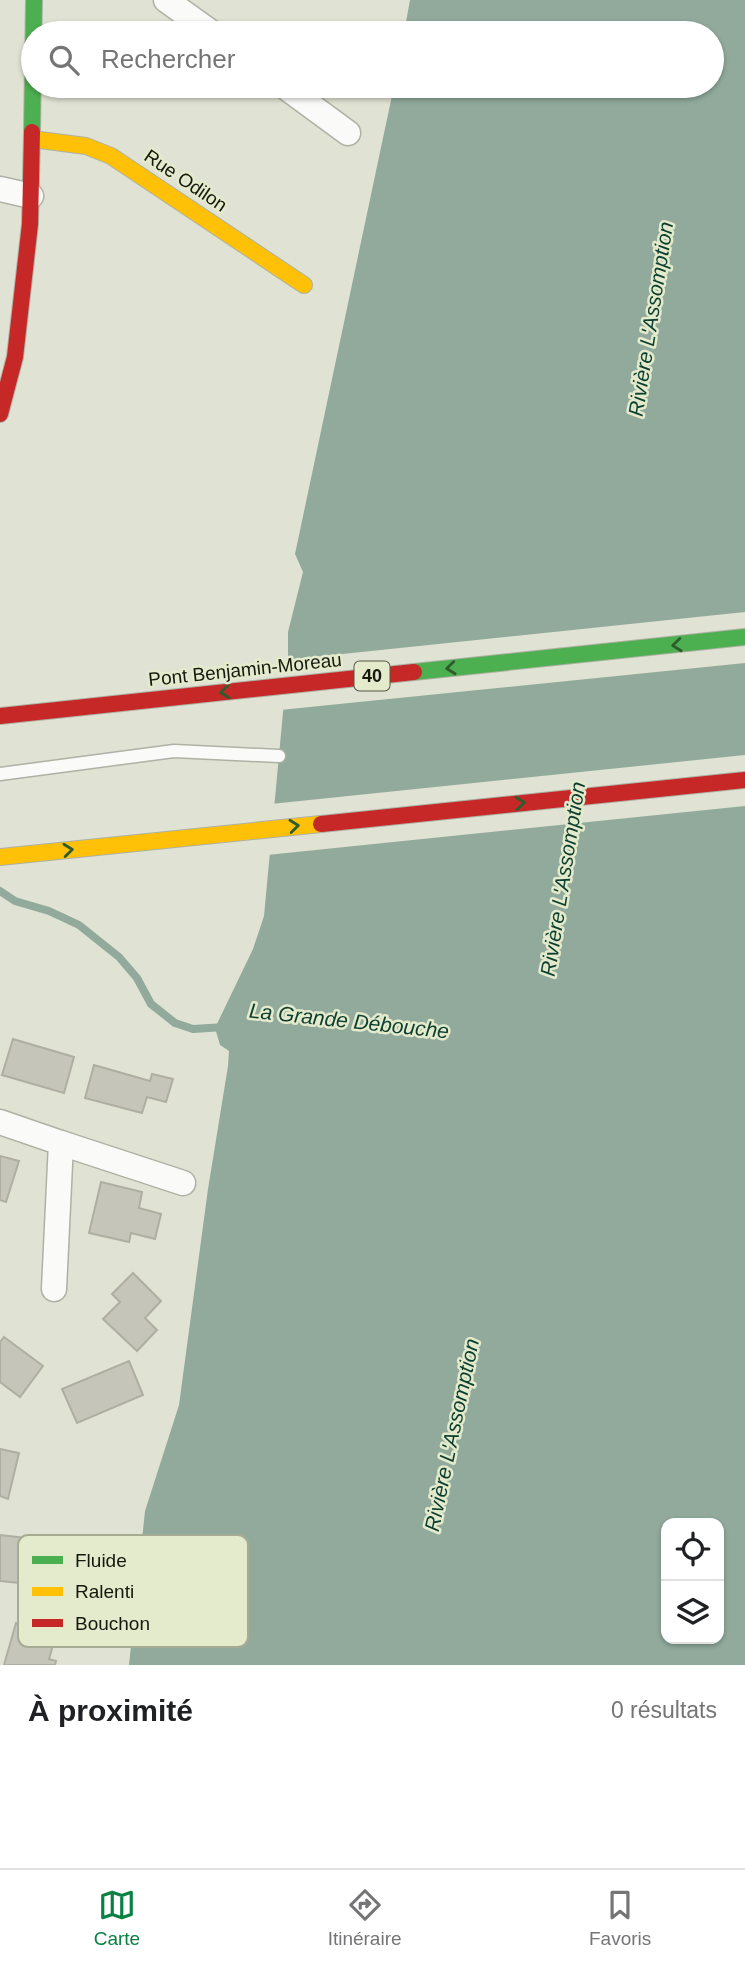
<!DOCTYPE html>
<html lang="fr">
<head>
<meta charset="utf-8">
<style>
  :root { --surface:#fff; --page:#f6f6f6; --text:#202124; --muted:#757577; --line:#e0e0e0; --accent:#0b8043 }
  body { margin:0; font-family:Arial,sans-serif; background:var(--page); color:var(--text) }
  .controls { position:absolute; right:21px; bottom:21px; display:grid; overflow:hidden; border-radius:14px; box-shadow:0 2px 5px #0004 }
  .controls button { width:63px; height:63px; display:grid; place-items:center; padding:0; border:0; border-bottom:2px solid var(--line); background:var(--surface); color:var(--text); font:35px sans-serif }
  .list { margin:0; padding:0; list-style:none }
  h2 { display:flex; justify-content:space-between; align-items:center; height:91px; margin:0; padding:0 28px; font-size:30px }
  h2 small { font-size:23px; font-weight:400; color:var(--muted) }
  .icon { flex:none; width:38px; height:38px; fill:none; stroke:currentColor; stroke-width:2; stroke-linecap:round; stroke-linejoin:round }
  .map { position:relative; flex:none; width:745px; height:1665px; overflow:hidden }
  .search { position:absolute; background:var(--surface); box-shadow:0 2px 5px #0004; left:21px; right:21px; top:21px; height:77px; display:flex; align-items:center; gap:18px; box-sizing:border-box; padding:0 24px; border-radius:38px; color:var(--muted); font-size:26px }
  .sheet { height:203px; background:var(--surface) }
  nav { display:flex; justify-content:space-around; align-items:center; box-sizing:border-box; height:98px; border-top:2px solid var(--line); background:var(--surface); font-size:19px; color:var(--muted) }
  nav a { display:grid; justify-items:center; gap:4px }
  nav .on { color:var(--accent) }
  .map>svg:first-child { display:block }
  .water { fill:#91aa9c; fill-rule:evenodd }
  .pier { fill:#e0e3d3 }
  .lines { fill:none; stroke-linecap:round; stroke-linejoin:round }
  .stream { stroke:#91aa9c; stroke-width:8 }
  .building { fill:#c6c5b9; stroke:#aeaea2; stroke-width:2 }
  .lane-casing { stroke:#aeb1a4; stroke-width:15 }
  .street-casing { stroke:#aeb1a4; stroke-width:27 }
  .fast-casing { stroke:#aeb1a4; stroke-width:18 }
  .slow-casing { stroke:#aeb1a4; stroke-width:18 }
  .jam-casing { stroke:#aeb1a4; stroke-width:18 }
  .lane { stroke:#fafbf8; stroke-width:12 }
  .street { stroke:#fafbf8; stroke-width:24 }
  .fast { stroke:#4caf50; stroke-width:16 }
  .slow { stroke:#ffc107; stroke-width:16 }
  .jam { stroke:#c62828; stroke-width:16 }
  .oneway { stroke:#2e5c2c }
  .labels { text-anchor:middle; stroke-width:5; stroke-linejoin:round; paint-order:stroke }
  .shield { fill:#e4eacc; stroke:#545747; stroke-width:2 }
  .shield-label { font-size:18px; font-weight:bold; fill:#16180e }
  .street-label { font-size:19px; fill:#16180e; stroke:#e4eacc }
  .water-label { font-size:21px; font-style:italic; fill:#0c3f30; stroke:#e4eacc }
  .key { fill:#e4eacc; stroke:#a6ab93; stroke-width:2 }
  .key-label { font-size:19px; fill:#16180e }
</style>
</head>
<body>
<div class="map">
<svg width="745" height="1665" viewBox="0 0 745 1665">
  <rect width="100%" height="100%" fill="#e0e3d3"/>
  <path class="water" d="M410,0H745V1665H129L145,1511L179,1405L208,1189L228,1066L229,1051L220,1045L215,1028L253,949L264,916L288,659V632L303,572L295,554L394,86H712V33H404ZM666,1523H719V1639H666Z"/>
  <g class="pier">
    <path d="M745,612V663L280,710L285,660Z"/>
    <path d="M745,755V806L267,855L271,804Z"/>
  </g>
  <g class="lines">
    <path class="stream" d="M0,891L15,901L49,911L79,925L119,957L137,978L151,1004L175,1023L193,1029L225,1027"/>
  </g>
  <g class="building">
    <path d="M13,1039L74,1057L64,1093L2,1075Z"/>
    <path d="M94,1065L150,1081L152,1074L173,1079L166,1102L147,1097L142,1113L85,1098Z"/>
    <path d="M0,1156L19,1161L6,1202L0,1200Z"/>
    <path d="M101,1182L142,1192L139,1208L161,1214L155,1239L131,1233L129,1242L89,1233Z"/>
    <path d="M133,1273L161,1301L145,1318L157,1330L137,1351L103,1319L120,1302L112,1294Z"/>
    <path d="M4,1337L43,1366L20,1397L0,1382V1342Z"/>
    <path d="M129,1361L143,1395L77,1423L62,1389Z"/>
    <path d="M0,1449L19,1453L8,1499L0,1496Z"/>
    <path d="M0,1535L34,1539L29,1584L0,1581Z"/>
    <path d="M16,1623L56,1635L49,1659L56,1661L55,1665H4Z"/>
  </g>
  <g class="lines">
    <defs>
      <path id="lane" d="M0,774L174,751L279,756"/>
      <g id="street">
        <path d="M166,0L212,33"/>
        <path d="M284,86L348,133"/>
        <path d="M0,189L31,196"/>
        <path d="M0,1122L61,1143L54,1289"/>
        <path d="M61,1143L183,1183"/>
      </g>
      <g id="fast">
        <path d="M32,132L34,0"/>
        <path d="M414,672L745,637"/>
      </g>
      <g id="slow">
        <path d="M32,139L86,146L111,156L304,285"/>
        <path d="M0,857L321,824"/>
      </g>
      <g id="jam">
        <path d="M0,414L15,357L30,224L32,132"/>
        <path d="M0,716L414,672"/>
        <path d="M321,824L745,780"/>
      </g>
    </defs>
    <use href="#lane" class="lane-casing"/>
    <use href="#street" class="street-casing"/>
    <use href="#fast" class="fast-casing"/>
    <use href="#slow" class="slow-casing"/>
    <use href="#jam" class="jam-casing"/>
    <use href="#lane" class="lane"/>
    <use href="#street" class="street"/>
    <use href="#fast" class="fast"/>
    <use href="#slow" class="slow"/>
    <use href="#jam" class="jam"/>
  </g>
  <defs><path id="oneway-chevron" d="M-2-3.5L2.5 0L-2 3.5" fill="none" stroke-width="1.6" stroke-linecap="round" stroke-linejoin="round" transform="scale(1.75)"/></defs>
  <g class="oneway">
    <use href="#oneway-chevron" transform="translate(677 645) rotate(174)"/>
    <use href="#oneway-chevron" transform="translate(451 668) rotate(174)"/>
    <use href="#oneway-chevron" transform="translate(225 692) rotate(174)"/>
    <use href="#oneway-chevron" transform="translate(520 803) rotate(-6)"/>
    <use href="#oneway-chevron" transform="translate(294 826) rotate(-6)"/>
    <use href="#oneway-chevron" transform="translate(68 850) rotate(-6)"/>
  </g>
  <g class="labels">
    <rect class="shield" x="354.5" y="661.5" width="35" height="29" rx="5"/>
    <g class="shield-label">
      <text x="372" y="682">40</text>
    </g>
    <g class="street-label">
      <text transform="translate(186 180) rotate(34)" y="7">Rue Odilon</text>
      <text transform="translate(245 669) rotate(-6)" y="7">Pont Benjamin-Moreau</text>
    </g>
    <g class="water-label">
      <text transform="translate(651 319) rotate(-81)" y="7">Rivière L'Assomption</text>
      <text transform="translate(563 879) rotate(-81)" y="7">Rivière L'Assomption</text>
      <text transform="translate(349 1021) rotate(6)" y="7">La Grande Débouche</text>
      <text transform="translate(452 1435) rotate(-78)" y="7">Rivière L'Assomption</text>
    </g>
  </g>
  <rect x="18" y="1535" width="230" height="112" rx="10" class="key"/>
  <rect x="32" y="1556" width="31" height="8" fill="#4caf50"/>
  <rect x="32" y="1587" width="31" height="9" fill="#ffc107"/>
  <rect x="32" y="1619" width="31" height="8" fill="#c62828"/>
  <g class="key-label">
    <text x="75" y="1567">Fluide</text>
    <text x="75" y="1598">Ralenti</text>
    <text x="75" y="1630">Bouchon</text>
  </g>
</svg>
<div class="controls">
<button><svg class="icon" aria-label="locate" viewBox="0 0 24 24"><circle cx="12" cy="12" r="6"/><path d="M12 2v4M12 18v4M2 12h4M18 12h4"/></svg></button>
<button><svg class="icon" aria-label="layers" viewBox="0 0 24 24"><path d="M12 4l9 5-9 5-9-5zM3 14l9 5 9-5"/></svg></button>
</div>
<div class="search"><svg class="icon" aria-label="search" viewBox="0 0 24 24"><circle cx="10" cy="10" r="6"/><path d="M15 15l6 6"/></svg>Rechercher</div>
</div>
<section class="sheet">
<h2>À proximité<small>0 résultats</small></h2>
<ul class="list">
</ul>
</section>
<nav>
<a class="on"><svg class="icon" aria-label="map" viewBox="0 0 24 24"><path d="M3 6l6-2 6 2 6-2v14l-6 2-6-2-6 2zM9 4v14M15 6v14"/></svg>Carte</a>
<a><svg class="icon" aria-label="directions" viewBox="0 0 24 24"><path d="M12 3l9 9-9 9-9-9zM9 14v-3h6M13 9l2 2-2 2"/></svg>Itinéraire</a>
<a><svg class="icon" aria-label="saved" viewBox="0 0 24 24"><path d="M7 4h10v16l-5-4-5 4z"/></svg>Favoris</a>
</nav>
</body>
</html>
